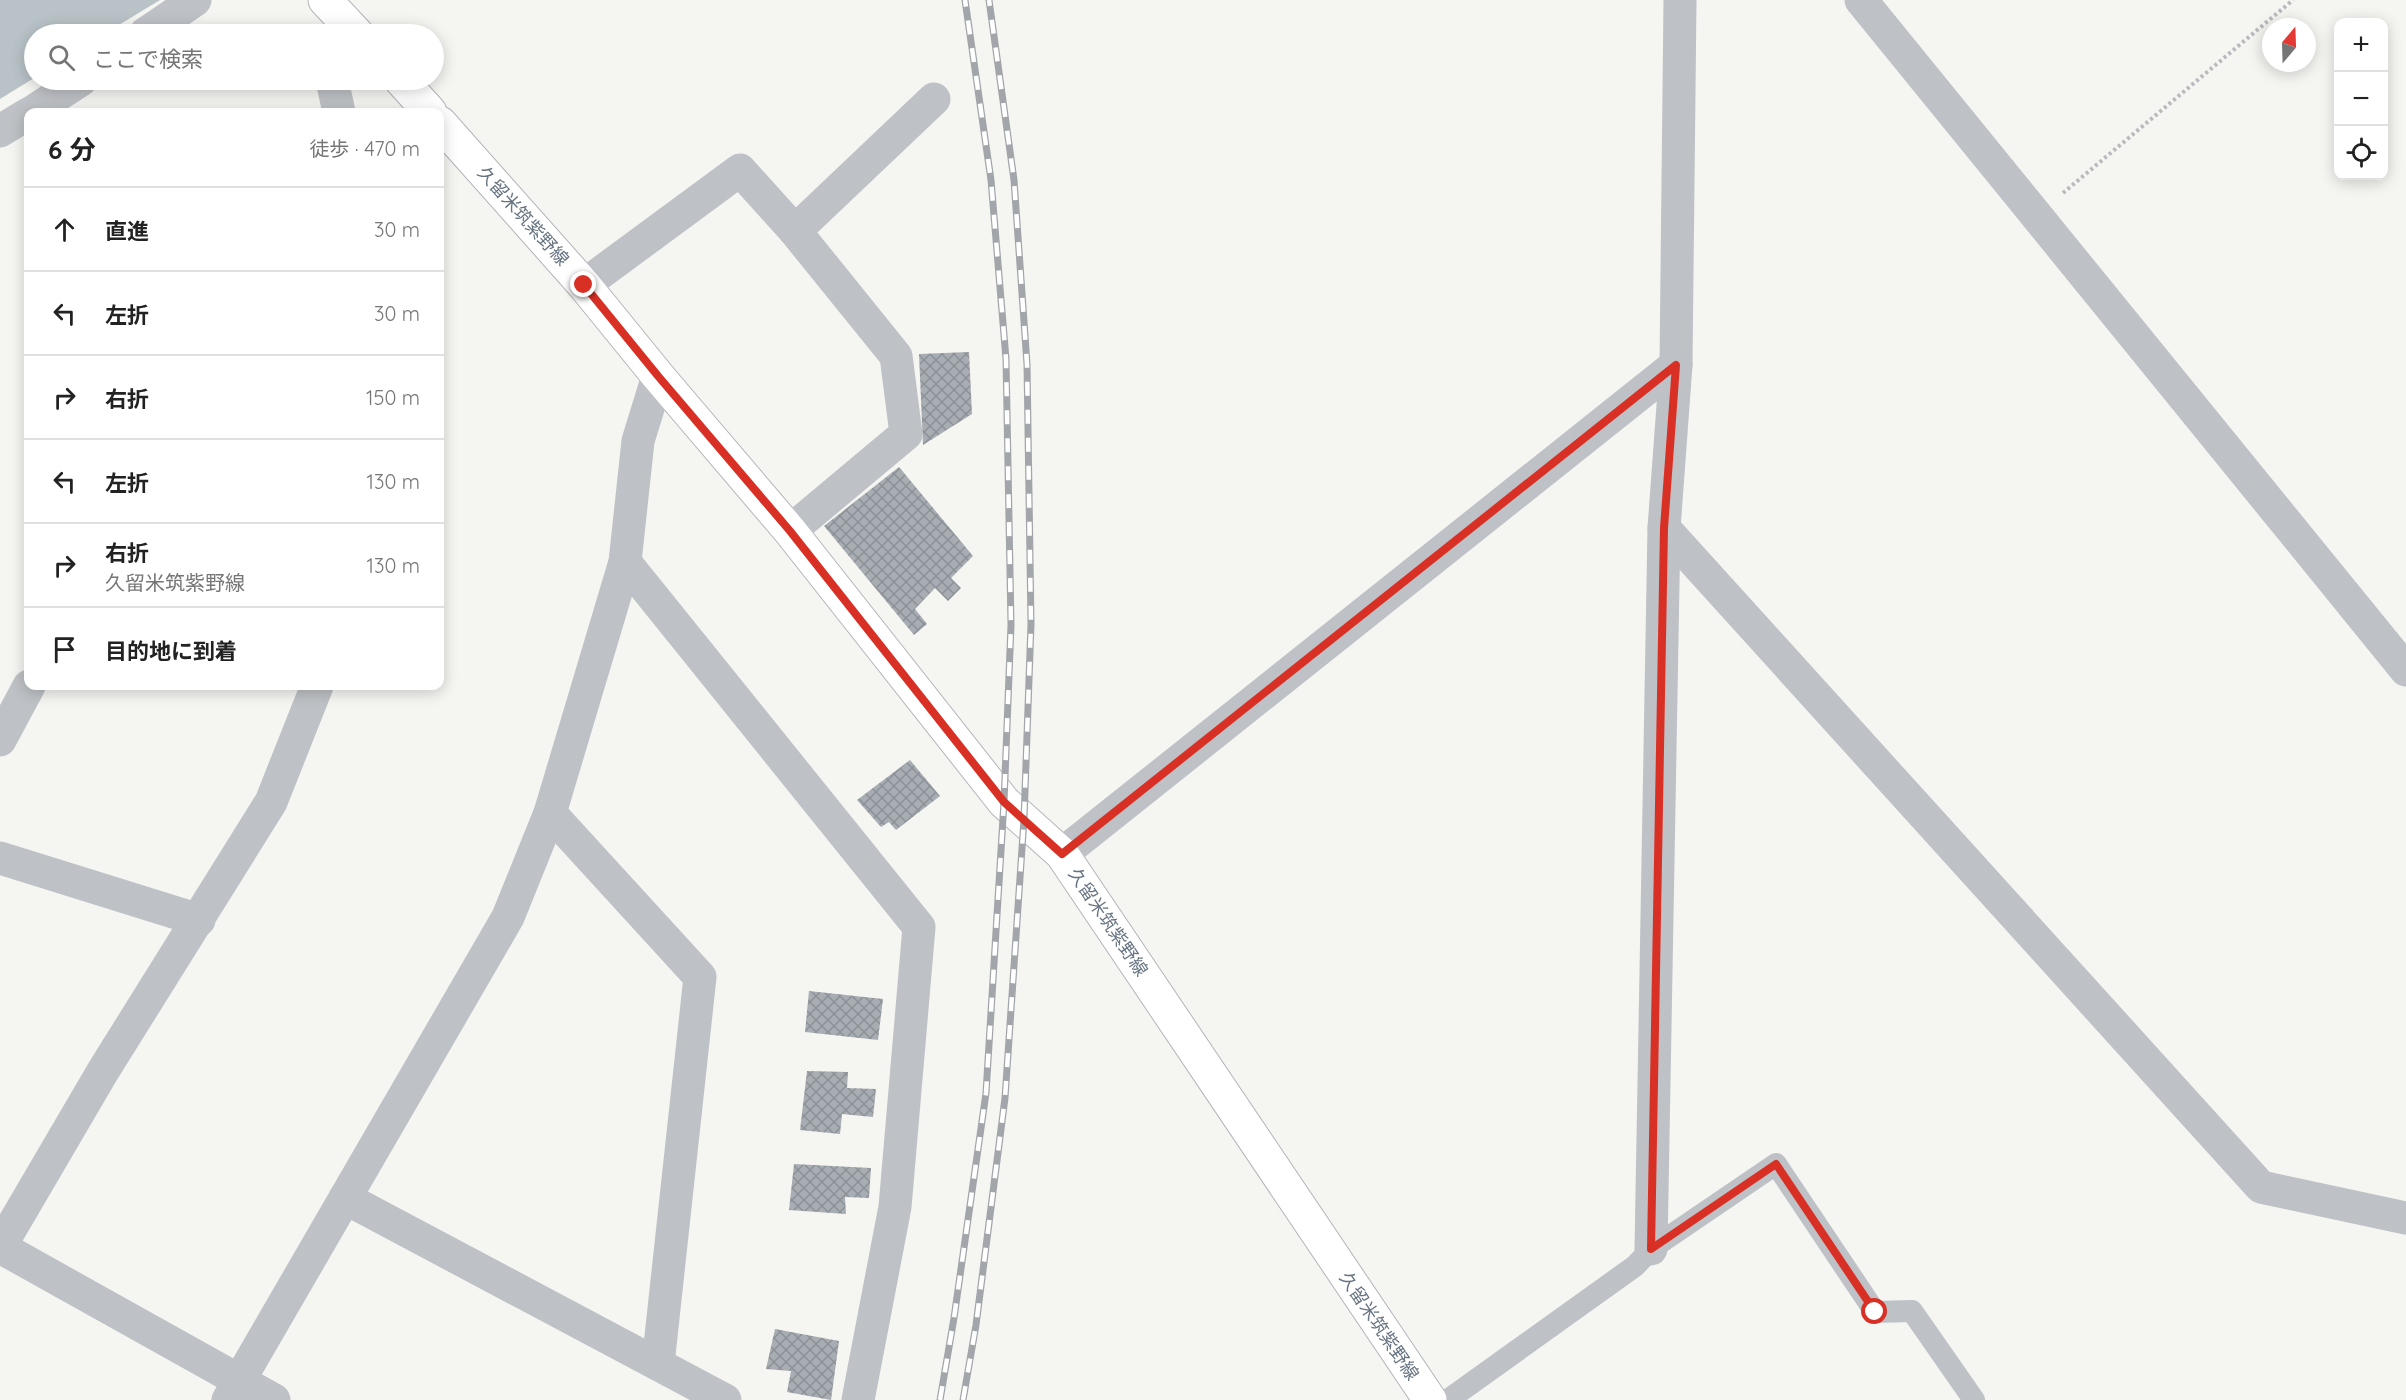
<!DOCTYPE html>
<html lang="ja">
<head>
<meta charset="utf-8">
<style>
  :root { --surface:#fff; --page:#f2f2f2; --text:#222; --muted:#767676; --line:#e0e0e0 }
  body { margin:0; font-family:Quicksand,"Noto Sans JP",sans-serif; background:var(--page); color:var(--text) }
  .controls { position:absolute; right:18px; top:18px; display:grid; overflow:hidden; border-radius:12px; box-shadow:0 3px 15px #0003 }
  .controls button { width:54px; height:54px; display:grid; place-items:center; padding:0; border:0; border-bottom:2px solid var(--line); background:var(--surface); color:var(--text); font:30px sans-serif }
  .compass { position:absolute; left:2262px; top:18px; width:54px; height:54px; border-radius:50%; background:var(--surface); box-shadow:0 3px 15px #0003; rotate:19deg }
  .stop { position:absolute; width:18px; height:18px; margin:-14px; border:4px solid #d93025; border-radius:50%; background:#fff }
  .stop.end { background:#d93025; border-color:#fff; box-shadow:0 2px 6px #0008 }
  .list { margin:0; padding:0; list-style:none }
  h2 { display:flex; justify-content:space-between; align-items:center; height:78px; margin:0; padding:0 24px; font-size:26px }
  h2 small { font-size:20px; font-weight:400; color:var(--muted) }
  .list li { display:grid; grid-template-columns:39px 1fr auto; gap:18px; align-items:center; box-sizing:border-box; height:84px; padding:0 24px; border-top:2px solid var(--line) }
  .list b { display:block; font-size:22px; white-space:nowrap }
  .list p { margin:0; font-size:20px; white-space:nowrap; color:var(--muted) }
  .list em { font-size:20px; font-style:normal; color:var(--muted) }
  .icon { flex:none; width:33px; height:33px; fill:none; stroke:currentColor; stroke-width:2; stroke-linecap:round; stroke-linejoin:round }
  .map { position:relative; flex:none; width:2406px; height:1400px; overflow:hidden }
  .search { position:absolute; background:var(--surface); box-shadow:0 3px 15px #0003; left:24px; top:24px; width:420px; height:66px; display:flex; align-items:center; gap:15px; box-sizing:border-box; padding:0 21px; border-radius:33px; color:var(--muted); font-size:22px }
  .panel { position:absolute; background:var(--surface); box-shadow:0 3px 15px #0003; left:24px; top:108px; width:420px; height:582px; border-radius:12px }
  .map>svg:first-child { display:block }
  .water { fill:#b8c2c7 }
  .building { fill:url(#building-cross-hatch) }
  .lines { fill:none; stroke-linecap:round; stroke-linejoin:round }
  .primary-casing { stroke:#b2b5b9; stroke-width:35 }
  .path { stroke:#b8babd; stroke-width:4; stroke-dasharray:3 3; stroke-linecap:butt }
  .service { stroke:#bec1c5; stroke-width:22 }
  .minor { stroke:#bec1c5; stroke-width:33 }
  .tertiary { stroke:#bec1c5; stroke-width:33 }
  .primary { stroke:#fff; stroke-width:33 }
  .rail-casing { stroke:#a2a6ab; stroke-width:7 }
  .rail { stroke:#fff; stroke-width:4.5; stroke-dasharray:14; stroke-linecap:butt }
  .route { stroke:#d93025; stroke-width:8 }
  .labels { text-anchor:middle; stroke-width:6; stroke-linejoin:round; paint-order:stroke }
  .street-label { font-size:18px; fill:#667380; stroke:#fff }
</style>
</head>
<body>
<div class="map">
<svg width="2406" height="1400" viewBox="0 0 2406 1400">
  <defs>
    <pattern id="building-cross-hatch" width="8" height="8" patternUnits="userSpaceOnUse" patternTransform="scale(1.5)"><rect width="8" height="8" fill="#a7adb3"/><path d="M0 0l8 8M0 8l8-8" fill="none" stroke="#8c9197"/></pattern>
  </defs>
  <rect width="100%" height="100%" fill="#f5f5f2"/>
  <path class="water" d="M0,0H160L104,34H34V78L0,99Z"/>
  <g class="building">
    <path d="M969,352L972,414L923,445L919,354Z"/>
    <path d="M899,467L973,556L951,578L961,588L948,601L935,588L915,609L927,624L914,635L824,526Z"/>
    <path d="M910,760L940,796L896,830L889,822L881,827L857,800Z"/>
    <path d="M809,991L883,999L878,1040L805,1032Z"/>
    <path d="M807,1071L848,1072L847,1088L876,1089L873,1117L842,1114L840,1134L800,1130Z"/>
    <path d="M794,1164L871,1168L869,1198L845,1197L846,1214L789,1210Z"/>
    <path d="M775,1329L839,1341L831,1400L787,1392L791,1371L766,1369Z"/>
  </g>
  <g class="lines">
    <defs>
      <g id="primary">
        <path d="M325,0L357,34"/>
        <path d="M401,80L430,112"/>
        <path d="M440,123L584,285L658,376L790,531L1004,802L1062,854L1430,1400"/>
      </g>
    </defs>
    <use href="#primary" class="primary-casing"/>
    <path class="path" d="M2063,193L2293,0"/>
    <path class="service" d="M1448,1400L1635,1266L1651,1249L1776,1164L1875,1312L1912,1311L1974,1400"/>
    <g class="minor">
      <path d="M1861,0L2406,670"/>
      <path d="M145,34L195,0"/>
      <path d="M32,112L81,80"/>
      <path d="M0,131L28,114"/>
      <path d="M795,231L934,99"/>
      <path d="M584,285L740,170L795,231L896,356L906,434L790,531"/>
      <path d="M1664,528L2261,1187L2406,1218"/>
      <path d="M625,562L919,927L895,1207L858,1400"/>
      <path d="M0,740L29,686"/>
      <path d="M550,813L700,977L658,1364"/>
      <path d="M1062,854L1676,365"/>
      <path d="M0,858L199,920"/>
      <path d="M345,1198L725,1400"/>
      <path d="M0,1247L274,1400"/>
      <path d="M1651,1249L1664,528L1676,365L1680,0"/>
      <path d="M228,1400L508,917L550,813L625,562L638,441L658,376"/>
    </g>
    <g class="tertiary">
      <path d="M332,80L339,112"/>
      <path d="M0,1247L103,1071L271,802L317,686"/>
    </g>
    <use href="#primary" class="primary"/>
    <defs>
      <g id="rail">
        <path d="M940,1400L954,1318L986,1093L1004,802L1011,625L1006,359L991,180L965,0"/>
        <path d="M963,1400L976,1325L1005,1098L1024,819L1031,624L1027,364L1014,180L989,0"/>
      </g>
    </defs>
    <use href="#rail" class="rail-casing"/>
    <use href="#rail" class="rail"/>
  </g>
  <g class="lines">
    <path class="route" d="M584,285L658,376L790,531L1004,802L1062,854L1676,365L1664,528L1651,1249L1776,1164L1875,1312"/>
  </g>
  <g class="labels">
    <g class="street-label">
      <text transform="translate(523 216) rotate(48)" y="6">久留米筑紫野線</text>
      <text transform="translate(1108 922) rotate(56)" y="6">久留米筑紫野線</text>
      <text transform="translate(1379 1326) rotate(56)" y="6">久留米筑紫野線</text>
    </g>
  </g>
</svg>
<div class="controls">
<button>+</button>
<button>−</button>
<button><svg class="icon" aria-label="locate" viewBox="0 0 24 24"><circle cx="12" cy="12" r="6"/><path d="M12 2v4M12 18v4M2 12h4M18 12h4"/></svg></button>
</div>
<svg class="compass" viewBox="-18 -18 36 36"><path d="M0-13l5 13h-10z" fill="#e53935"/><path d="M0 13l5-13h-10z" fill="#767676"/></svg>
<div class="stop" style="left:1875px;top:1312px"></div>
<div class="stop end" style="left:584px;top:285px"></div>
<div class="search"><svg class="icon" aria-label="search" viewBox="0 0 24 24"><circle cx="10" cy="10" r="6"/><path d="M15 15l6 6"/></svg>ここで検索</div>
<section class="panel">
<h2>6 分<small>徒歩 · 470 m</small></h2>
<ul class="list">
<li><svg class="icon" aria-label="ahead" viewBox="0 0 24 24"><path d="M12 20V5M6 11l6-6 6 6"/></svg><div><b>直進</b></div><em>30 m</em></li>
<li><svg class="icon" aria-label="left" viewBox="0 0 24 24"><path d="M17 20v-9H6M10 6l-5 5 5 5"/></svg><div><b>左折</b></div><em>30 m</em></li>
<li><svg class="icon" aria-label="right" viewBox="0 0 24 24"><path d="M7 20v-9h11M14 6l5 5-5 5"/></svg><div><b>右折</b></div><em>150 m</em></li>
<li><svg class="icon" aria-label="left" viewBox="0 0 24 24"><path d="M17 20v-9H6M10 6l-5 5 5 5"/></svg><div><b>左折</b></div><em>130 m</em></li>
<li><svg class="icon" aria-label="right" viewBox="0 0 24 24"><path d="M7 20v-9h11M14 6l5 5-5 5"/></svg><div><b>右折</b><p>久留米筑紫野線</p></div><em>130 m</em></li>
<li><svg class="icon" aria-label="arrive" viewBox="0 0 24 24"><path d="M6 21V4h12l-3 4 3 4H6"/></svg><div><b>目的地に到着</b></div></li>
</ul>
</section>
</div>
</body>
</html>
